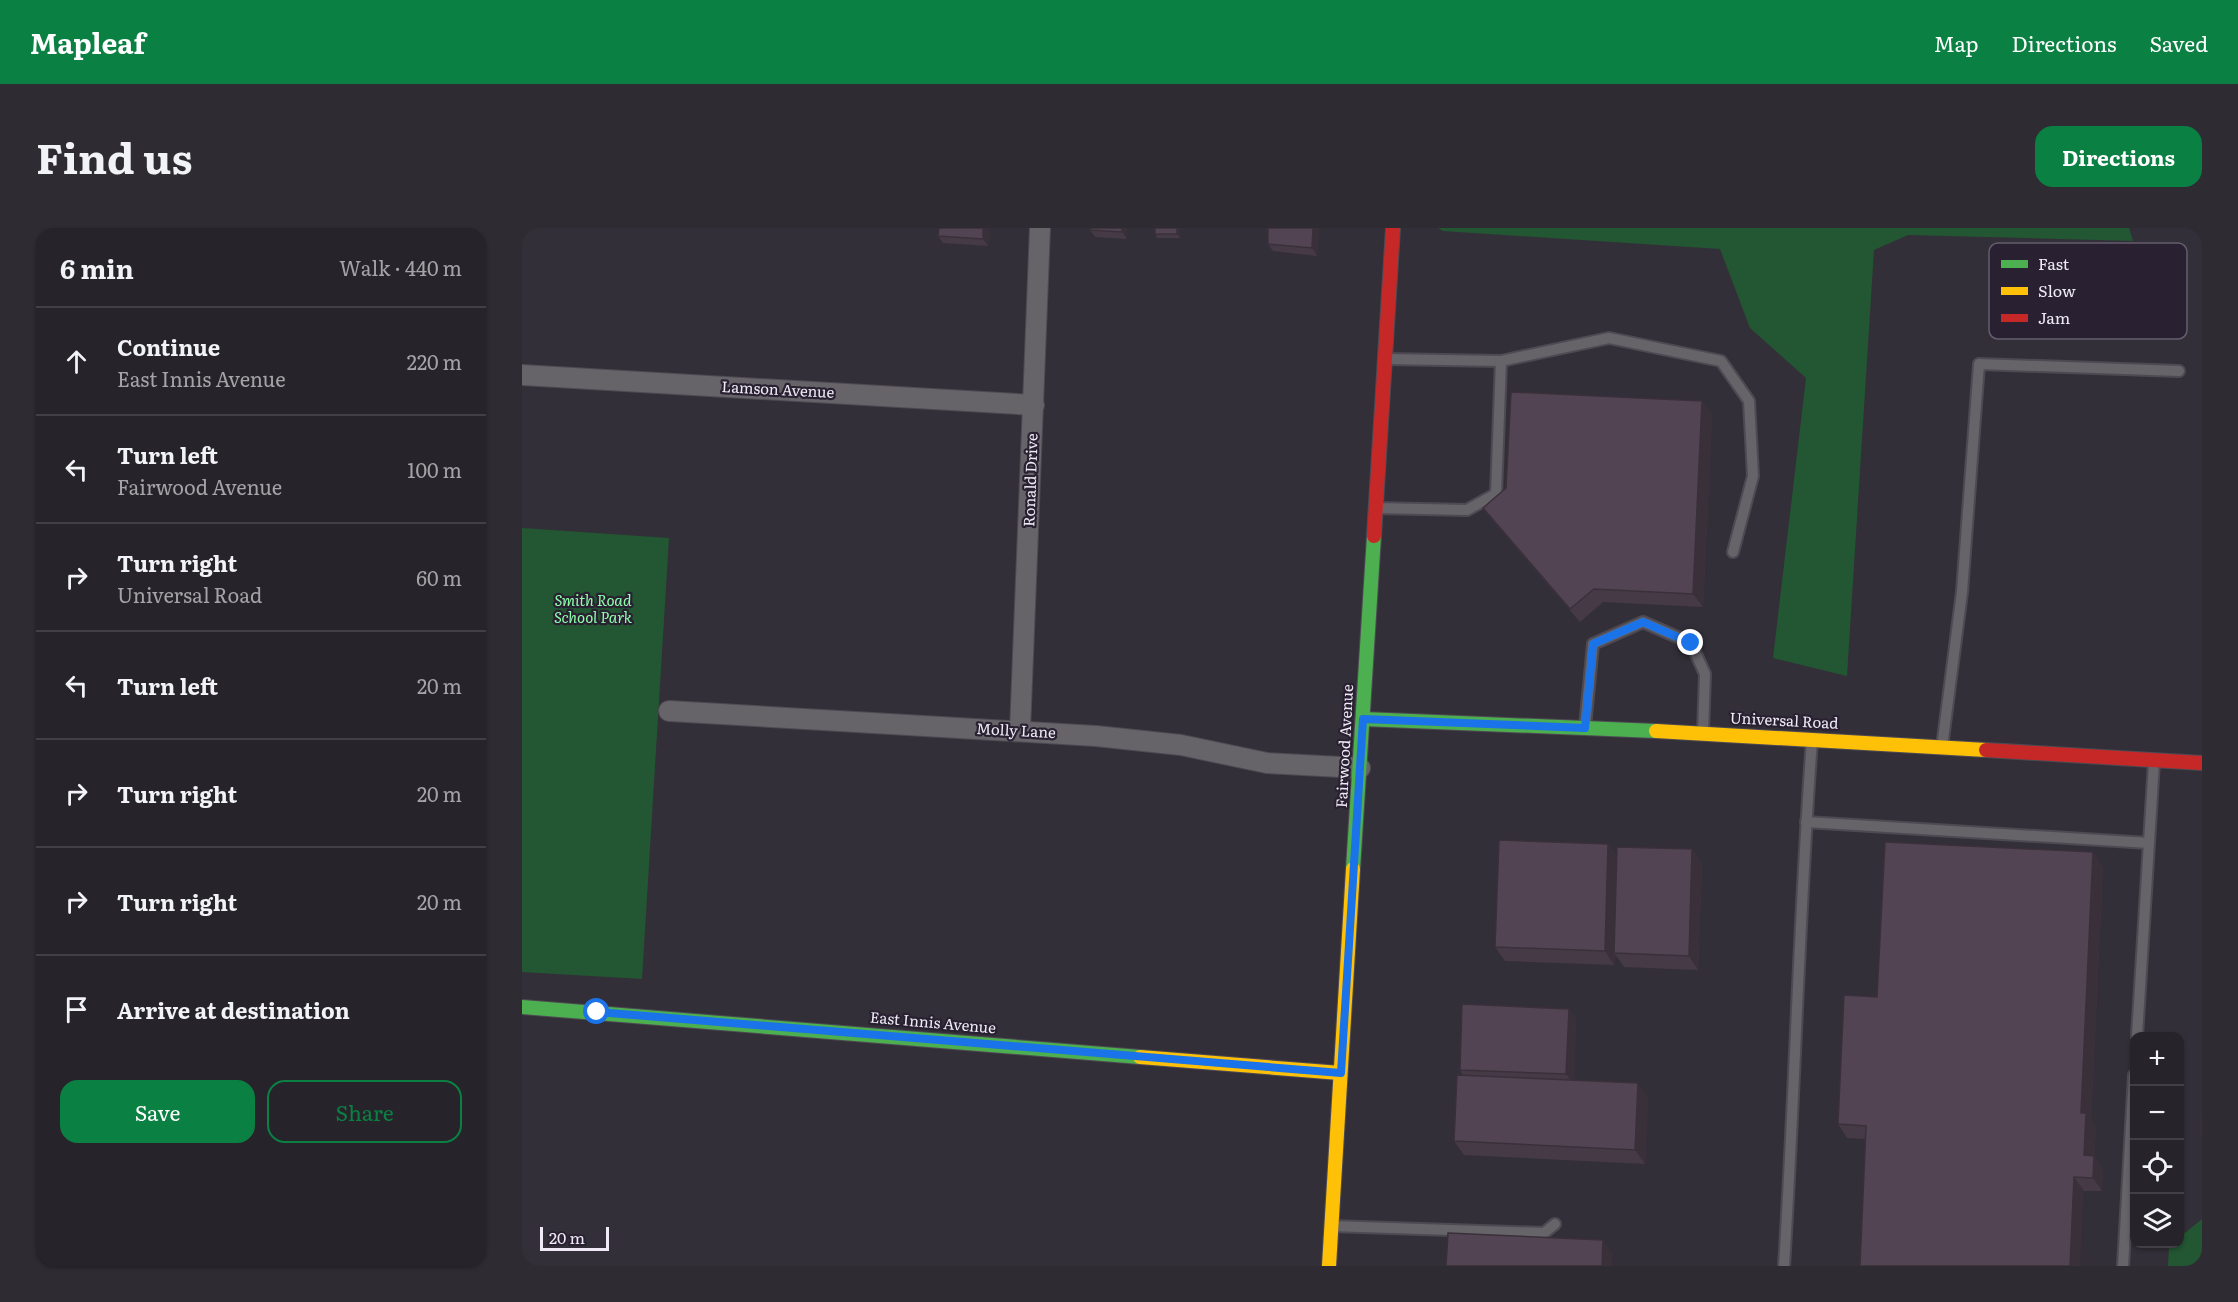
<!DOCTYPE html>
<html lang="en">
<head>
<meta charset="utf-8">
<style>
  :root { --surface:#26232a; --page:#2e2b32; --text:#f1f3f6; --muted:#a4a4a8; --line:#424047; --accent:#0b8043 }
  body { margin:0; font-family:Literata,serif; background:var(--page); color:var(--text) }
  .controls { position:absolute; right:18px; bottom:18px; display:grid; overflow:hidden; border-radius:12px; box-shadow:0 2px 4px #0004 }
  .controls button { width:54px; height:54px; display:grid; place-items:center; padding:0; border:0; border-bottom:2px solid var(--line); background:var(--surface); color:var(--text); font:30px sans-serif }
  .scale { position:absolute; left:18px; bottom:15px; width:69px; box-sizing:border-box; padding-left:6px; border:3px solid #efeaf5; border-top:0; font-size:16px; line-height:21px; white-space:nowrap; color:#efeaf5; -webkit-text-stroke:4px #292132; paint-order:stroke }
  .stop { position:absolute; width:18px; height:18px; margin:-14px; border:4px solid #1a73e8; border-radius:50%; background:#fff }
  .stop.end { background:#1a73e8; border-color:#fff; box-shadow:0 2px 6px #0008 }
  .list { margin:0; padding:0; list-style:none }
  h2 { display:flex; justify-content:space-between; align-items:center; height:78px; margin:0; padding:0 24px; font-size:26px }
  h2 small { font-size:20px; font-weight:400; color:var(--muted) }
  .list li { display:grid; grid-template-columns:39px 1fr auto; gap:18px; align-items:center; box-sizing:border-box; height:108px; padding:0 24px; border-top:2px solid var(--line) }
  .list b { display:block; font-size:22px; white-space:nowrap }
  .list p { margin:0; font-size:20px; white-space:nowrap; color:var(--muted) }
  .list em { font-size:20px; font-style:normal; color:var(--muted) }
  .actions { display:flex; gap:12px; padding:18px 24px }
  .actions a { flex:1; padding:14px 0; border:2px solid var(--accent); border-radius:18px; text-align:center; font-size:21px; color:var(--accent) }
  .actions .main { background:var(--accent); color:#fff }
  .icon { flex:none; width:33px; height:33px; fill:none; stroke:currentColor; stroke-width:2; stroke-linecap:round; stroke-linejoin:round }
  .map { position:relative; flex:none; width:1680px; height:1038px; overflow:hidden; border-radius:18px }
  header { display:flex; align-items:center; gap:36px; box-sizing:border-box; height:84px; padding:0 30px; background:var(--accent); color:#fff }
  header strong { font-size:28px }
  nav { display:flex; gap:33px; margin-inline-start:auto; font-size:21px }
  .intro { display:flex; align-items:center; justify-content:space-between; box-sizing:border-box; height:144px; padding:0 36px }
  h1 { margin:0; font-size:42px }
  .button { padding:15px 27px; border-radius:18px; background:var(--accent); color:#fff; font-size:21px; font-weight:700 }
  main { display:flex; gap:36px; padding:0 36px }
  aside { flex:1; background:var(--surface); border-radius:18px; box-shadow:0 2px 4px #0004 }
  .map>svg:first-child { display:block }
  .green { fill:#235633 }
  .lines { fill:none; stroke-linecap:round; stroke-linejoin:round }
  .lane-casing { stroke:#4e4a53; stroke-width:14 }
  .street-casing { stroke:#4e4a53; stroke-width:22 }
  .fast-casing { stroke:#4e4a53; stroke-width:16 }
  .slow-casing { stroke:#4e4a53; stroke-width:16 }
  .jam-casing { stroke:#4e4a53; stroke-width:16 }
  .lane { stroke:#666369; stroke-width:10 }
  .street { stroke:#666369; stroke-width:20 }
  .fast { stroke:#4caf50; stroke-width:14 }
  .slow { stroke:#ffc107; stroke-width:14 }
  .jam { stroke:#c62828; stroke-width:14 }
  .wall { fill:#473a47 }
  .shaded-wall { fill:#3a303a }
  .building { fill:#534453; stroke:#3a303a; stroke-width:1.5 }
  .route { stroke:#1a73e8; stroke-width:8 }
  .labels { text-anchor:middle; stroke-width:4.5; stroke-linejoin:round; paint-order:stroke }
  .street-label { font-size:15px; fill:#efeaf5; stroke:#292132 }
  .park-label { font-size:15px; font-style:italic; fill:#8effaa; stroke:#292132 }
  .key { fill:#292132; stroke:#645d6c; stroke-width:1.5 }
  .key-label { font-size:16px; fill:#efeaf5 }
</style>
</head>
<body>
<header>
<strong>Mapleaf</strong>
<nav><a>Map</a><a>Directions</a><a>Saved</a></nav>
</header>
<div class="intro"><h1>Find us</h1><a class="button">Directions</a></div>
<main>
<aside>
<h2>6 min<small>Walk · 440 m</small></h2>
<ul class="list">
<li><svg class="icon" aria-label="ahead" viewBox="0 0 24 24"><path d="M12 20V5M6 11l6-6 6 6"/></svg><div><b>Continue</b><p>East Innis Avenue</p></div><em>220 m</em></li>
<li><svg class="icon" aria-label="left" viewBox="0 0 24 24"><path d="M17 20v-9H6M10 6l-5 5 5 5"/></svg><div><b>Turn left</b><p>Fairwood Avenue</p></div><em>100 m</em></li>
<li><svg class="icon" aria-label="right" viewBox="0 0 24 24"><path d="M7 20v-9h11M14 6l5 5-5 5"/></svg><div><b>Turn right</b><p>Universal Road</p></div><em>60 m</em></li>
<li><svg class="icon" aria-label="left" viewBox="0 0 24 24"><path d="M17 20v-9H6M10 6l-5 5 5 5"/></svg><div><b>Turn left</b></div><em>20 m</em></li>
<li><svg class="icon" aria-label="right" viewBox="0 0 24 24"><path d="M7 20v-9h11M14 6l5 5-5 5"/></svg><div><b>Turn right</b></div><em>20 m</em></li>
<li><svg class="icon" aria-label="right" viewBox="0 0 24 24"><path d="M7 20v-9h11M14 6l5 5-5 5"/></svg><div><b>Turn right</b></div><em>20 m</em></li>
<li><svg class="icon" aria-label="arrive" viewBox="0 0 24 24"><path d="M6 21V4h12l-3 4 3 4H6"/></svg><div><b>Arrive at destination</b></div></li>
</ul>
<div class="actions"><a class="main">Save</a><a>Share</a></div>
</aside>
<div class="map">
<svg width="1680" height="1038" viewBox="0 0 1680 1038">
  <rect width="100%" height="100%" fill="#332f38"/>
  <g class="green">
    <path d="M916,0H1607L1611,13L1386,7L1352,22L1325,448L1251,430L1284,150L1228,100L1198,21L921,3Z"/>
    <path d="M0,300L147,310L120,751L0,744Z"/>
    <path d="M1680,991V1038H1646L1647,1018L1650,1016H1658V1009Z"/>
  </g>
  <g class="lines">
    <defs>
      <g id="lane">
        <path d="M863,131L979,133L1087,110L1199,133L1227,173L1231,248L1211,324"/>
        <path d="M854,280L945,282L974,266L979,133"/>
        <path d="M1063,499L1071,416L1121,394L1169,415L1183,446L1181,505"/>
        <path d="M1420,519L1440,364L1457,136L1657,143"/>
        <path d="M1284,594L1627,615"/>
        <path d="M1615,808L1632,534"/>
        <path d="M809,998L1022,1005L1033,996"/>
        <path d="M1262,1038C1273,863 1277,687 1290,512"/>
        <path d="M1601,1038L1612,847"/>
      </g>
      <g id="street">
        <path d="M0,147L512,177"/>
        <path d="M147,483L574,508L659,517L745,535L838,540"/>
        <path d="M498,503L518,0"/>
      </g>
      <g id="fast">
        <path d="M841,491L1134,503"/>
        <path d="M831,641L852,308"/>
        <path d="M0,779L618,829"/>
      </g>
      <g id="slow">
        <path d="M1134,503L1464,522"/>
        <path d="M618,829L818,845"/>
        <path d="M807,1038L831,641"/>
      </g>
      <g id="jam">
        <path d="M852,308L871,0"/>
        <path d="M1464,522L1680,535"/>
      </g>
    </defs>
    <use href="#lane" class="lane-casing"/>
    <use href="#street" class="street-casing"/>
    <use href="#fast" class="fast-casing"/>
    <use href="#slow" class="slow-casing"/>
    <use href="#jam" class="jam-casing"/>
    <use href="#lane" class="lane"/>
    <use href="#street" class="street"/>
    <use href="#fast" class="fast"/>
    <use href="#slow" class="slow"/>
    <use href="#jam" class="jam"/>
  </g>
  <g class="wall">
    <path d="M417,0H467L466,18L421,15L416,8Z"/>
    <path d="M568,0H605V11L573,9L568,2Z"/>
    <path d="M658,0V10H635L633,6Z"/>
    <path d="M797,0L795,28L751,23L746,16Z"/>
    <path d="M1180,173L1190,187L1181,379L1081,374L1058,394L971,293L961,280Z"/>
    <path d="M1086,616L1095,629L1180,635L1176,742L1102,739L1093,726L1092,737L983,733L973,719Z"/>
    <path d="M1581,638L1569,892L1574,899L1572,929L1581,941L1580,963H1562L1344,911L1325,910L1316,896L1355,769Z"/>
    <path d="M1047,781L1054,791L1052,852L1126,869L1123,936L942,927L932,913L941,847L938,842Z"/>
  </g>
  <g class="shaded-wall">
    <path d="M461,0H467L466,18L461,11Z"/>
    <path d="M600,0H605V11L600,4Z"/>
    <path d="M655,0H658V10L655,6Z"/>
    <path d="M791,0H797L795,28L790,20Z"/>
    <path d="M1180,173L1190,187L1181,379L1171,366Z"/>
    <path d="M1086,616L1096,630L1092,737L1083,723Z"/>
    <path d="M1170,621L1180,635L1176,742L1167,728Z"/>
    <path d="M1571,624L1581,638L1569,892L1574,899L1572,929L1581,941L1580,963L1571,950L1562,927L1559,885Z"/>
    <path d="M1047,781L1054,791L1052,857L1044,846Z"/>
    <path d="M1116,855L1126,869L1123,936L1113,922Z"/>
    <path d="M1552,949L1562,963L1558,1038H1548Z"/>
    <path d="M1081,1012L1091,1026L1090,1038H1080Z"/>
  </g>
  <g class="building">
    <path d="M417,0H461V11L416,8Z"/>
    <path d="M568,0H600V4L568,2Z"/>
    <rect x="633" y="0" width="22" height="6"/>
    <path d="M746,0H791L790,20L746,16Z"/>
    <path d="M989,164L1180,173L1171,366L1072,361L1048,381L961,280L984,260Z"/>
    <path d="M977,612L1086,616L1083,723L973,719Z"/>
    <path d="M1363,614L1571,624L1559,885H1564L1562,927L1572,928L1571,950L1552,949L1548,1038H1338L1344,898L1316,896L1322,767L1355,769Z"/>
    <path d="M1095,619L1170,621L1167,728L1092,725Z"/>
    <path d="M940,776L1047,781L1044,846L938,842Z"/>
    <path d="M935,847L1116,855L1113,922L932,913Z"/>
    <path d="M1680,878V906H1679Z"/>
    <path d="M926,1005L1081,1012L1080,1038H924Z"/>
  </g>
  <g class="lines">
    <path class="route" d="M75,784L819,845L841,491L1063,500L1071,416L1121,394L1169,415"/>
  </g>
  <g class="labels">
    <g class="street-label">
      <text transform="translate(256 162) rotate(3)" y="5">Lamson Avenue</text>
      <text transform="translate(509 252) rotate(-88)" y="5">Ronald Drive</text>
      <text transform="translate(1262 493) rotate(3)" y="5">Universal Road</text>
      <text transform="translate(494 503) rotate(3)" y="5">Molly Lane</text>
      <text transform="translate(823 518) rotate(-87)" y="5">Fairwood Avenue</text>
      <text transform="translate(411 795) rotate(5)" y="5">East Innis Avenue</text>
    </g>
    <g class="park-label">
      <text x="71" y="378">Smith Road<tspan x="71" dy="17">School Park</tspan></text>
    </g>
  </g>
  <rect x="1467" y="15" width="198" height="96" rx="9" class="key"/>
  <rect x="1479" y="32" width="27" height="8" fill="#4caf50"/>
  <rect x="1479" y="59" width="27" height="8" fill="#ffc107"/>
  <rect x="1479" y="86" width="27" height="8" fill="#c62828"/>
  <g class="key-label">
    <text x="1516" y="42">Fast</text>
    <text x="1516" y="69">Slow</text>
    <text x="1516" y="96">Jam</text>
  </g>
</svg>
<div class="controls">
<button>+</button>
<button>−</button>
<button><svg class="icon" aria-label="locate" viewBox="0 0 24 24"><circle cx="12" cy="12" r="6"/><path d="M12 2v4M12 18v4M2 12h4M18 12h4"/></svg></button>
<button><svg class="icon" aria-label="layers" viewBox="0 0 24 24"><path d="M12 4l9 5-9 5-9-5zM3 14l9 5 9-5"/></svg></button>
</div>
<div class="scale">20 m</div>
<div class="stop" style="left:75px;top:784px"></div>
<div class="stop end" style="left:1169px;top:415px"></div>
</div>
</main>
</body>
</html>
